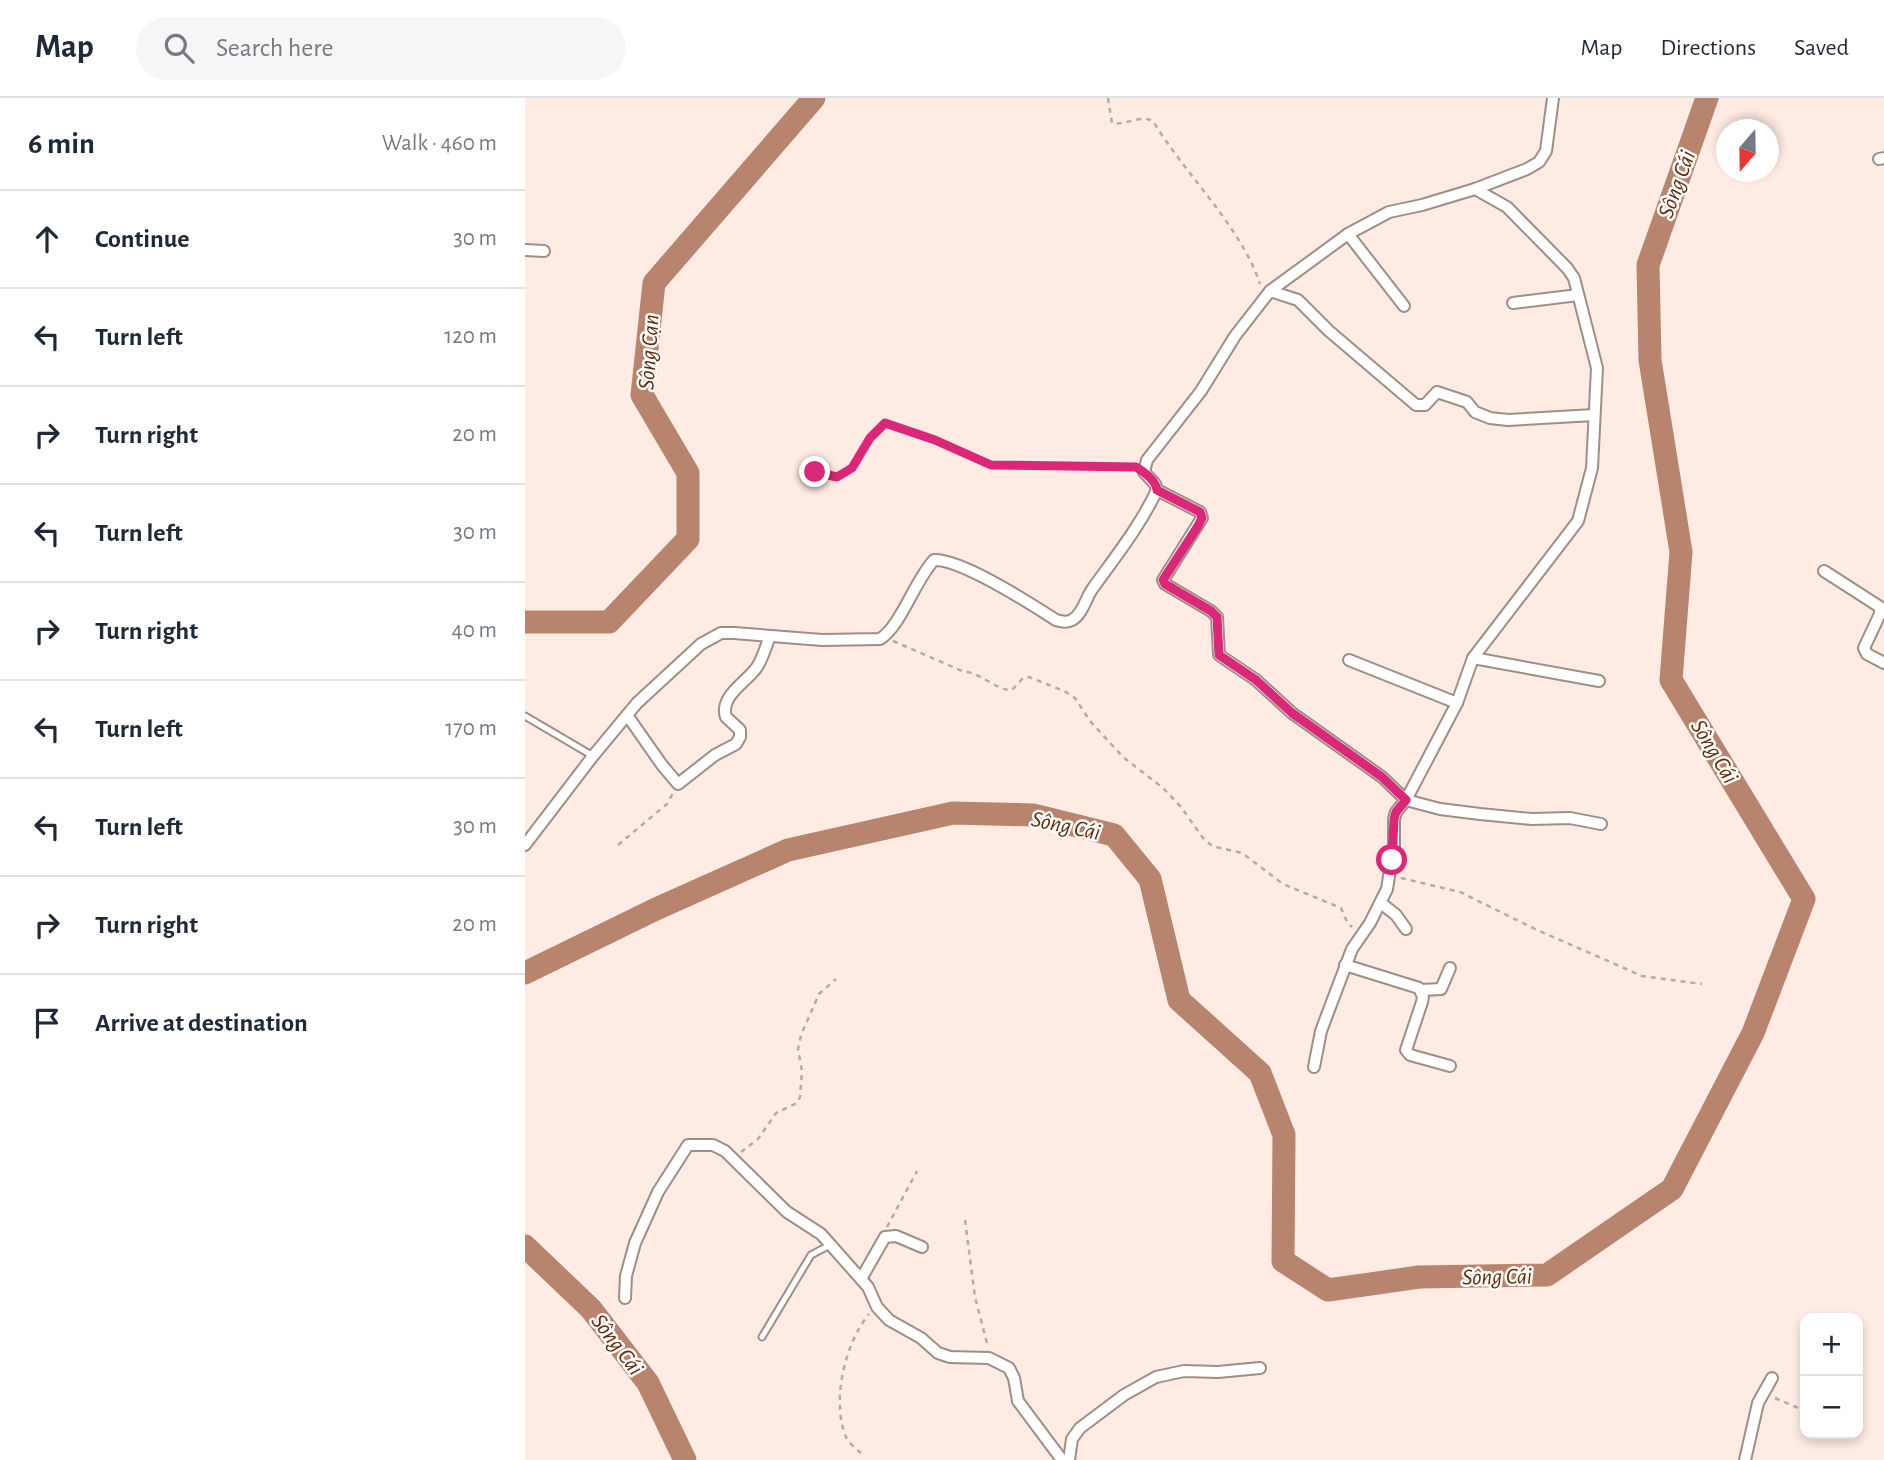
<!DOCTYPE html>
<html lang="en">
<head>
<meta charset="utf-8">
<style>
  :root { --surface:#fff; --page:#f6f6f7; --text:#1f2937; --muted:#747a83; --line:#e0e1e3 }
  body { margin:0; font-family:"Alegreya Sans",sans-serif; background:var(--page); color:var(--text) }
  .controls { position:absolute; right:21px; bottom:21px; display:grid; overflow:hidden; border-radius:14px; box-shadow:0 4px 10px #0003 }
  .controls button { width:63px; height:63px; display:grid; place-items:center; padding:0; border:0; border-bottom:2px solid var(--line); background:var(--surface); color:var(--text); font:35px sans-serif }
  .compass { position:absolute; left:1191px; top:21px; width:63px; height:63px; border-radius:50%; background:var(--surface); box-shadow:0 4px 10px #0003; rotate:200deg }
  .stop { position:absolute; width:21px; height:21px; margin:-16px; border:5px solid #db2777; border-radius:50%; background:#fff }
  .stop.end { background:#db2777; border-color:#fff; box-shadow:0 2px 7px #0008 }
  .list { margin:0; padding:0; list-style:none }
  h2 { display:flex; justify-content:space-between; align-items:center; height:91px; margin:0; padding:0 28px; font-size:30px }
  h2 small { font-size:23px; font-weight:400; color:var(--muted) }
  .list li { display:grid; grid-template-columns:46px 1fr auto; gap:21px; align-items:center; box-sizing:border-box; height:98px; padding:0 28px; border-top:2px solid var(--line) }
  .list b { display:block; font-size:26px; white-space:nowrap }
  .list em { font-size:23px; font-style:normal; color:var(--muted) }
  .icon { flex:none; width:38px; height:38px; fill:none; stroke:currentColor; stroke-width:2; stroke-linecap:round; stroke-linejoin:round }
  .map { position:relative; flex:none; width:1359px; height:1362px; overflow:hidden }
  header { display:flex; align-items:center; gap:42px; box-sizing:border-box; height:98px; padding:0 35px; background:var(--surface); border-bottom:2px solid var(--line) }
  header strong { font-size:33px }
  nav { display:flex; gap:38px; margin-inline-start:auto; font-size:24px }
  .search { width:490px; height:63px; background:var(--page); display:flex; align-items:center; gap:18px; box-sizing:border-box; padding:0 24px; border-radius:38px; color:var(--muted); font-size:26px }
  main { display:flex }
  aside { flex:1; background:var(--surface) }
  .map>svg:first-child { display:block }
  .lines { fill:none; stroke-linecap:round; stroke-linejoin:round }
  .river { stroke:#b8846d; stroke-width:23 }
  .lane-casing { stroke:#9e8e86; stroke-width:9 }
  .street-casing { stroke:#9e8e86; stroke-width:14 }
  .path { stroke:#b7a9a3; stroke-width:2.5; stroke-dasharray:5 5; stroke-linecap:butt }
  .lane { stroke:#fff; stroke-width:5 }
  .street { stroke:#fff; stroke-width:10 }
  .route { stroke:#db2777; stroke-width:9 }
  .labels { text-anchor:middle; stroke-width:5; stroke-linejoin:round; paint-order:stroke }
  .water-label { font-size:23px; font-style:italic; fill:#672700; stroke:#fff }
</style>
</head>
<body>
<header>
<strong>Map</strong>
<div class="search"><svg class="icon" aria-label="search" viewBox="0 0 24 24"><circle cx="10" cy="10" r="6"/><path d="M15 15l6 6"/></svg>Search here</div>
<nav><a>Map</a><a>Directions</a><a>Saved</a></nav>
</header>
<main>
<aside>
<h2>6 min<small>Walk · 460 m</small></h2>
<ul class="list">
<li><svg class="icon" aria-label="ahead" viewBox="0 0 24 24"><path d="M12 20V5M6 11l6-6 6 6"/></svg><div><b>Continue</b></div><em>30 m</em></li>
<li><svg class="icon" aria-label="left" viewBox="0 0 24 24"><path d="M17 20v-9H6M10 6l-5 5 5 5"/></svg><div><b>Turn left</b></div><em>120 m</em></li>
<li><svg class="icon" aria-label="right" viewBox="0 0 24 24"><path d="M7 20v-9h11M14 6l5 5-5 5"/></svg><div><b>Turn right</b></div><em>20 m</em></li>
<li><svg class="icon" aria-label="left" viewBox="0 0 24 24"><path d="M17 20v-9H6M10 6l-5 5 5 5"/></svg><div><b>Turn left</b></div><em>30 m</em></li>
<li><svg class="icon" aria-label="right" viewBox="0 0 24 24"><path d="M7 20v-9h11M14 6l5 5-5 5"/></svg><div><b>Turn right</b></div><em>40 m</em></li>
<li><svg class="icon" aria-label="left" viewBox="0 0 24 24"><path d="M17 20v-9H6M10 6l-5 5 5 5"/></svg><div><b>Turn left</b></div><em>170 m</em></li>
<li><svg class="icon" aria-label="left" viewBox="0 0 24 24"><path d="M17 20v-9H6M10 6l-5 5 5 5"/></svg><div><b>Turn left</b></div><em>30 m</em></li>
<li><svg class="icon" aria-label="right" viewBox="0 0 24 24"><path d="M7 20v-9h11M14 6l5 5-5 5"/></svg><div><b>Turn right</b></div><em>20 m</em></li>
<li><svg class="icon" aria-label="arrive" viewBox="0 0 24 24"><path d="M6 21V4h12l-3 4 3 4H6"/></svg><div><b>Arrive at destination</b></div></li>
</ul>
</aside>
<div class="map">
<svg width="1359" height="1362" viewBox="0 0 1359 1362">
  <rect width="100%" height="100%" fill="#feece4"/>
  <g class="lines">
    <g class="river">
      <path d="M0,524H84L163,441V375L117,297L129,185L289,0"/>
      <path d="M0,875L131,811L263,752L428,715L508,717L589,737L625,781L654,902L735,975L759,1037L758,1163L803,1192L894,1179L1022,1177L1147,1091L1228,935L1279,801L1146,582L1156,454L1125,262L1123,167L1182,0"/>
      <path d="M0,1148L66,1211L123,1285L160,1362"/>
    </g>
    <defs>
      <g id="lane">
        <path d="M0,618L68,658"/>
        <path d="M237,1239L286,1157L305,1147"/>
      </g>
      <g id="street">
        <path d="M1354,61L1359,60"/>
        <path d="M823,136L879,208"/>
        <path d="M0,152L19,153"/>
        <path d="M745,193L773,202L804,233L891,307H900L912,294L942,304L950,314L965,320L983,322L1069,317"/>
        <path d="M988,205L1053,197"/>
        <path d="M632,392L675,414L677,420L638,482L640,486L686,513L692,519L694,557L731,582L767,615L857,679L881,702L915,711L955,716L1007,721L1045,720L1076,726"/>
        <path d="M1299,473L1355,509V516L1339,550L1342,556L1359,565"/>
        <path d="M948,560L1074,583"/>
        <path d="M824,562L932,605"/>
        <path d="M102,617L137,667L153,686L190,657L211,646L215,639V632L201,619C194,598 222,584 232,569C238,560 241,548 245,538"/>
        <path d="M0,747L68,658L112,605L176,546L196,535H209L297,542L355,541C376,528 390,482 409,462C437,461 506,506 531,522C537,524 542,525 547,522C558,516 561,499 568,490C591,458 615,428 632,392L630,386L619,374L622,362L676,293L710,238L745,193L823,136L864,114L897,107L950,91L1002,71L1014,64L1021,53L1028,0"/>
        <path d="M856,805L871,817L881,831"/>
        <path d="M820,867L894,890L898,899L897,904L881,952L885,957L925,968"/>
        <path d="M896,892L916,891L925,870"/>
        <path d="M789,969L796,933L827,851L845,825L862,791L869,747V721L871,714L881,702L932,605L948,560L1053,423L1067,370L1072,270L1049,180L1042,170L982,109L950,91"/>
        <path d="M336,1181L360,1139L371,1138L397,1149"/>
        <path d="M100,1200L101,1178L110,1145L133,1094L163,1047H188L200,1053L262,1114L296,1136L343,1189L352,1209L364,1222L396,1240L413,1255L425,1259L464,1260L484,1270L489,1280L493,1303L537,1362"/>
        <path d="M544,1362L547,1341L555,1330L599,1297L631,1279L659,1273L693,1274L735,1270"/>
        <path d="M1220,1362L1233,1305L1247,1280"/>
      </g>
    </defs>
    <use href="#lane" class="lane-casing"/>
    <use href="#street" class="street-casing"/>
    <g class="path">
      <path d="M583,0L587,25C601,28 615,16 628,23C659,75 717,130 735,186"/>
      <path d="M290,374L312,379L327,370L345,340L360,325L410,342L466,367L610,369"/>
      <path d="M368,543L437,573C457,575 472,593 487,592L498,580L504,579L539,593L550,600L565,623L598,659L638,690L656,709L678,740L687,748L717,755L758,786L816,810L822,824L827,829"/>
      <path d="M93,747L142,706L148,695"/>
      <path d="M876,780L935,794L1010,831L1117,878L1177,886"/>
      <path d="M216,1054L233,1041L251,1015L272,1005L275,999L277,973L273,951L276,937L294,896L311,881"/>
      <path d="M440,1122L450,1199L463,1249"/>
      <path d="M362,1129L392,1073"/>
      <path d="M1250,1300L1280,1313"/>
      <path d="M1333,1325L1341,1328"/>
      <path d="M336,1355C331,1351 324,1345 321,1339C306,1303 320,1245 344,1216"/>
    </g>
    <use href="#lane" class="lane"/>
    <use href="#street" class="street"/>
  </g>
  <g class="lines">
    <path class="route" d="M290,374L312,379L327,370L345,340L360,325L410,342L466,367L611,369C619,374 631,383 632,392L675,414L677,420L673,428L638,482L640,486L686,513L692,519L694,557L731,582L767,615L857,679L881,702L871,714L869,721L867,762"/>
  </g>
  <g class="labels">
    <g class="water-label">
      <text transform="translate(1151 86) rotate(-70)" y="8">Sông Cái</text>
      <text transform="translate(123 254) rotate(-86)" y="8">Sông Cạn</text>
      <text transform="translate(1190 653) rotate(59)" y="8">Sông Cái</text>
      <text transform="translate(541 727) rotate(12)" y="8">Sông Cái</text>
      <text transform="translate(972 1178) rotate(-1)" y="8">Sông Cái</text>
      <text transform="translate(93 1246) rotate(53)" y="8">Sông Cái</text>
    </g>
  </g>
</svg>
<div class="controls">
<button>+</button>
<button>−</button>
</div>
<svg class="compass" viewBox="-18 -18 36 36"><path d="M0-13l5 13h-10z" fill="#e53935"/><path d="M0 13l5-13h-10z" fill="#747a83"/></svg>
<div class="stop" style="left:867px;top:762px"></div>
<div class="stop end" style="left:290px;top:374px"></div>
</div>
</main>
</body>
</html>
